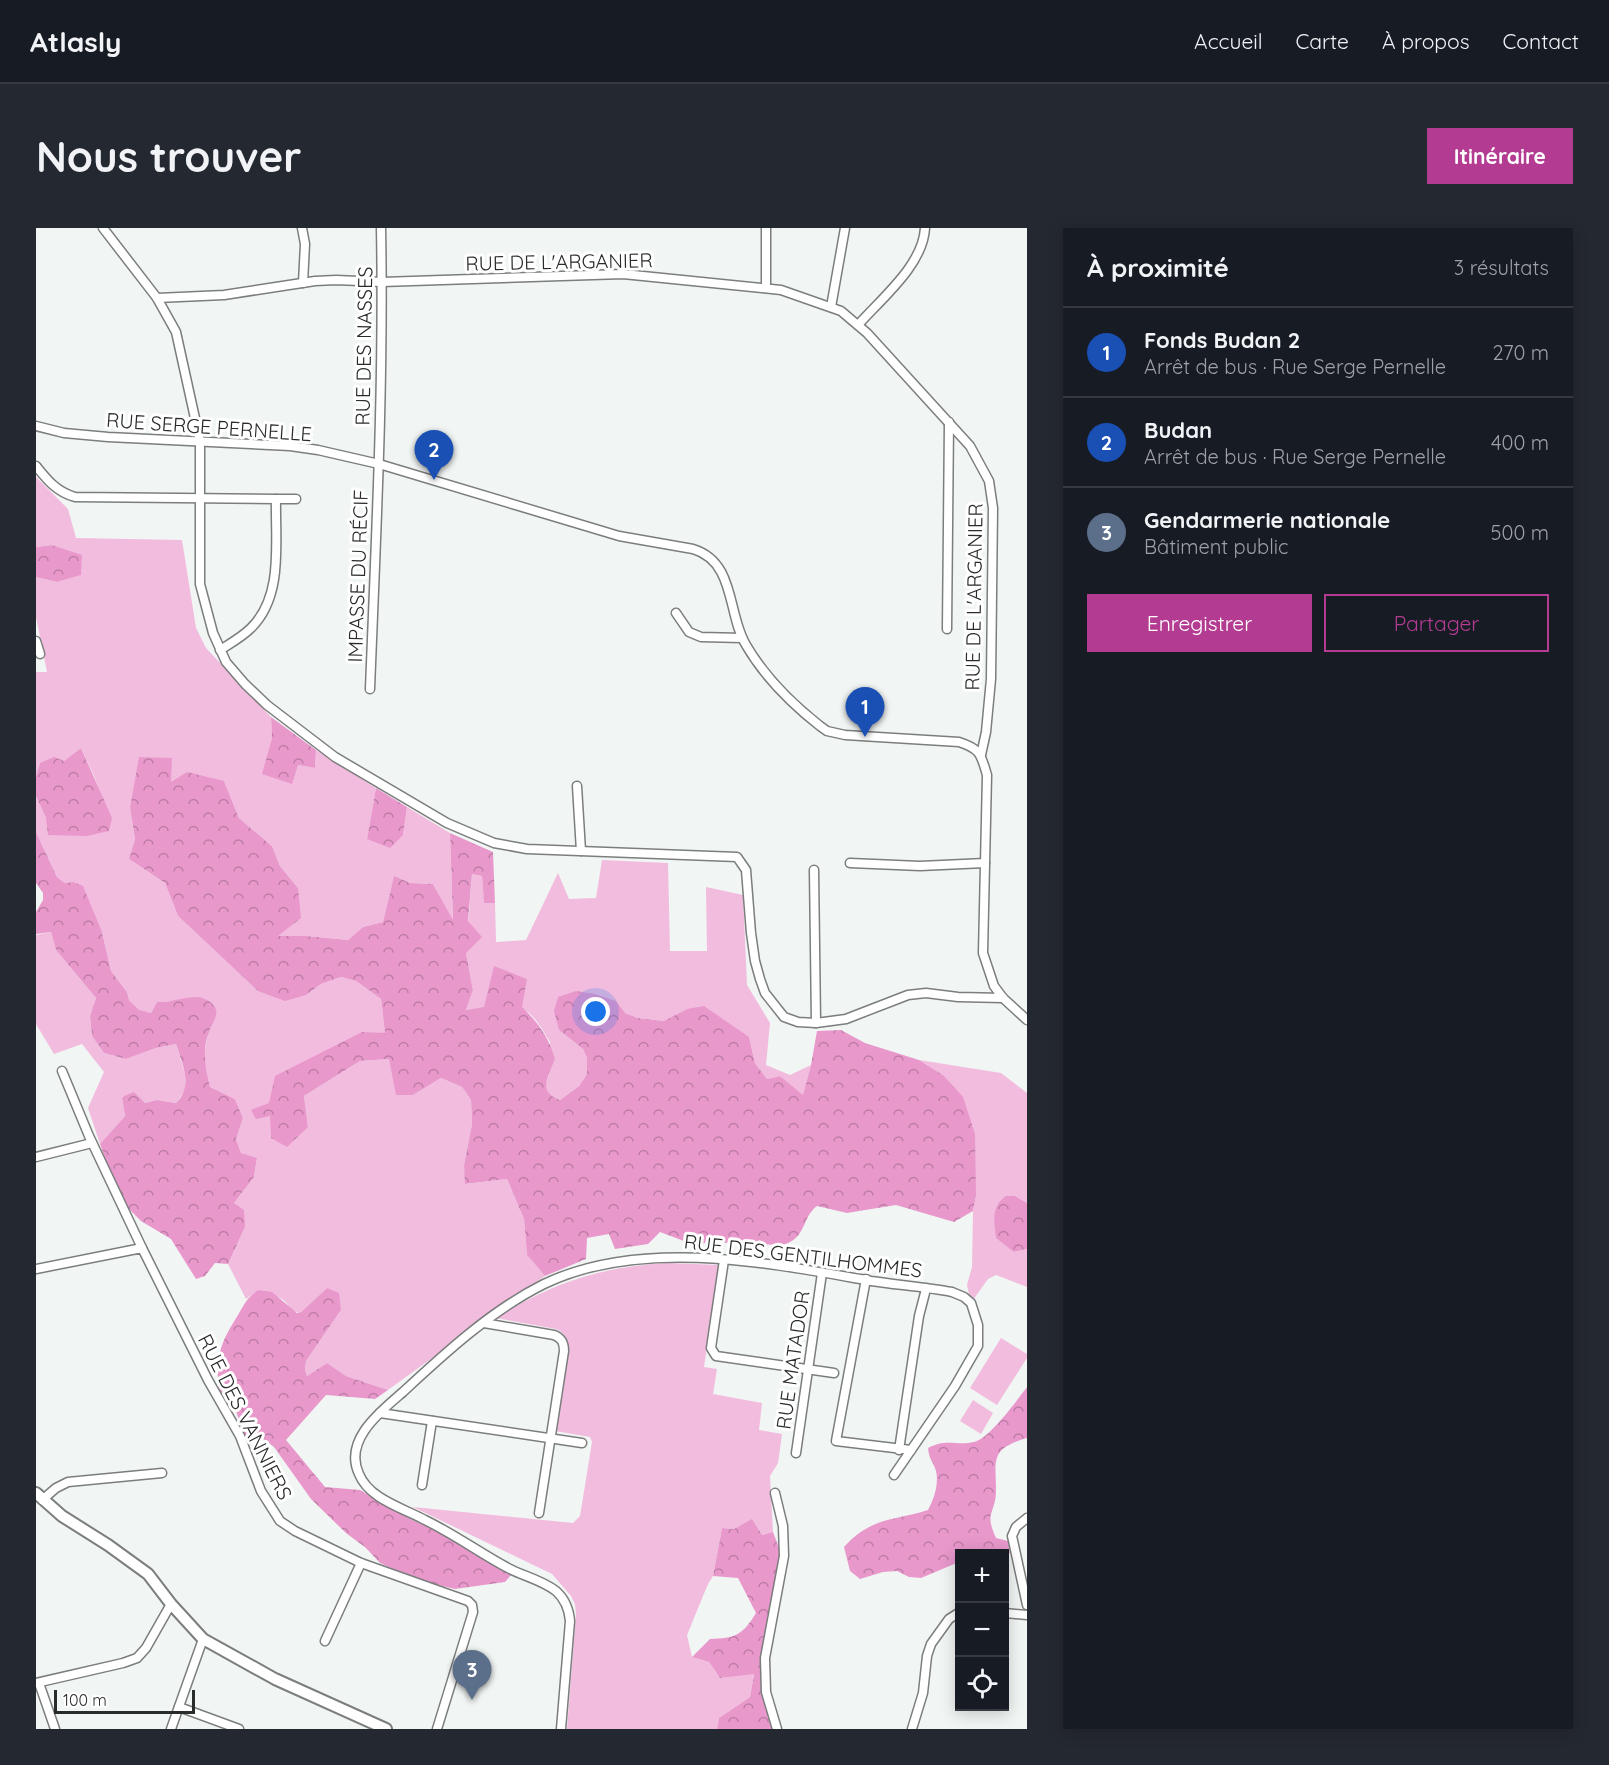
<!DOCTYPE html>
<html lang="fr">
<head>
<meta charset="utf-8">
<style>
  :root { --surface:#171b24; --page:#242831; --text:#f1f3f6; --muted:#9ea1a6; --line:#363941; --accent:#b33c92 }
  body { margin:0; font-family:Quicksand,sans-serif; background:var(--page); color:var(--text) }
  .controls { position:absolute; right:18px; bottom:18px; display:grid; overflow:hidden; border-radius:0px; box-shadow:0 3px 15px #0003 }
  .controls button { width:54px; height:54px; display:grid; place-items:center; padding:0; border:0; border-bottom:2px solid var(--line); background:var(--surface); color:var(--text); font:30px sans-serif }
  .scale { position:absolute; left:18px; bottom:15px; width:141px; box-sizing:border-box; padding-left:6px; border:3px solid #2a2b2b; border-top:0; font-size:16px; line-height:21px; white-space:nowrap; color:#2a2b2b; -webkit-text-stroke:4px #fff; paint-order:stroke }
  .you { position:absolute; left:560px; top:784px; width:21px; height:21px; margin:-15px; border:4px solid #fff; border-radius:50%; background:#1a73e8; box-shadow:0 0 0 9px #1a73e833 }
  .badge { display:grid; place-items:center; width:39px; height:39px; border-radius:50%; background:var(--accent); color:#fff; font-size:20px; font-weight:700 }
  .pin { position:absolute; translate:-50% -50px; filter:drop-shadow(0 2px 3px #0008) }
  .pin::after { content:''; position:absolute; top:32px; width:21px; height:18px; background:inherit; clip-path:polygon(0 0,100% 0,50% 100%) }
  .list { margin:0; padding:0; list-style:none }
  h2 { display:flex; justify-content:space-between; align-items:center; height:78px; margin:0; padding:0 24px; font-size:26px }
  h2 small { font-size:20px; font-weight:400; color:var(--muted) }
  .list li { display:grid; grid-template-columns:39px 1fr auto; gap:18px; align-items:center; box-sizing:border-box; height:90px; padding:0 24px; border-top:2px solid var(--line) }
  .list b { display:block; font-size:22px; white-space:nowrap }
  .list p { margin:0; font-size:20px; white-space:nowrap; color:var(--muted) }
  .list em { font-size:20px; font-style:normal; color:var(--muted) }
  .actions { display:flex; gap:12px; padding:18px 24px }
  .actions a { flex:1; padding:14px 0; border:2px solid var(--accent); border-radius:0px; text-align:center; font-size:21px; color:var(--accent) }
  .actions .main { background:var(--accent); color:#fff }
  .icon { flex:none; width:33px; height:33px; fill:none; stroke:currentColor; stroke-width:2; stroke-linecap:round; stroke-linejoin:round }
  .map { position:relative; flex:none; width:991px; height:1501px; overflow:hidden; border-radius:0px }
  header { display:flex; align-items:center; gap:36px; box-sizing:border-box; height:84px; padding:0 30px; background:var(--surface); border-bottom:2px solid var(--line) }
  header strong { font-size:28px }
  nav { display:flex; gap:33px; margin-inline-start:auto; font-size:21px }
  .intro { display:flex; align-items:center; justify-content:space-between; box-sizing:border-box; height:144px; padding:0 36px }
  h1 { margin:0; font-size:42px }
  .button { padding:15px 27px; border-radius:0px; background:var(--accent); color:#fff; font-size:21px; font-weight:700 }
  main { display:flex; gap:36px; padding:0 36px }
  aside { flex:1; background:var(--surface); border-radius:0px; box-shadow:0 3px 15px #0003 }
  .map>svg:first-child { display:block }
  .green { fill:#f2bcde }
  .forest { fill:url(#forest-crowns) }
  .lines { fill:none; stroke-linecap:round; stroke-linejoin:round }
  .minor-casing { stroke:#7b7e7d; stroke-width:11 }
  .tertiary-casing { stroke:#7b7e7d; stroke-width:14 }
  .minor { stroke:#fff; stroke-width:8 }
  .tertiary { stroke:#fff; stroke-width:10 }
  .labels { text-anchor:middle; stroke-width:6; stroke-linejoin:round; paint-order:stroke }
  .street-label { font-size:20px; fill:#2a2b2b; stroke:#fff }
</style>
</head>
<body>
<header>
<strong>Atlasly</strong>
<nav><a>Accueil</a><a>Carte</a><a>À propos</a><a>Contact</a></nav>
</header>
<div class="intro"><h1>Nous trouver</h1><a class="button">Itinéraire</a></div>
<main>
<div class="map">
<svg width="991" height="1501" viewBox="0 0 991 1501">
  <defs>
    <pattern id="forest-crowns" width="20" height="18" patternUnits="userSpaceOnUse" patternTransform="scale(1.5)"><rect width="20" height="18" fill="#e998cc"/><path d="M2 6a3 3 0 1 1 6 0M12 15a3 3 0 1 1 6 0" fill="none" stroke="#bd7ca6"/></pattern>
  </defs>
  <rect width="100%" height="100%" fill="#f1f5f4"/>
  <g class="green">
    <path d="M0,249L32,281L40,310L146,312L160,400L170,420L235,489L236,510L227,546L262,537L279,540L280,522L340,560L331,611L367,607L371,579L414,605L417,693L397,656L374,655L358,649L347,694L327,699L312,712L271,708H241L262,660L244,638L236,618L203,590L188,553L135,554L94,580L99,611L93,631L129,655L142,688L222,763L270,767L285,756L305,749L320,753L345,771L349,805L234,888L272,899L268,868L324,833L353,831L377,867L405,850L426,859L435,872L436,896L428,937L430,956L471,951L488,991L491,1027L509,1048L352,1162L310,1148L291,1135L271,1148L269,1142L270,1133L305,1082L291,1060L265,1084C254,1086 254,1076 246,1071C239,1067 229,1065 222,1062L210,1071L192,1036L209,999L198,975L218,949L221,931L205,925L200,911L207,890L199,871L174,859C168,840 167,827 172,807C175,793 182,791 177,776C152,765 146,775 121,774L115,785L103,783L93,772L91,764L75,743L66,704L37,654L29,655L21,649L0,604V568L10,590L66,569L59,550L45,520L28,533L4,535L0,548V444H11L0,389V349L21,354L44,347L46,328L16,317L0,319Z"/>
    <path d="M566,632L632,635L634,723H671L670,659L707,667L711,757L734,795L730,837L754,847L775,837L767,868L744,848L731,851L719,835L713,809L651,781L629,793L602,790L589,785L523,802L547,821L551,830V846L543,858L524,872C520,870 514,869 512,864C506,854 513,826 514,814C507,803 499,787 487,781C477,775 442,780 430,782L437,762L430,725L436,646L446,648L448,674L459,675L460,714L490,712L522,645L533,671L560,670Z"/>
    <path d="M15,704L20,722L60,770L54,788L56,808L68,825L90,831L120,820L140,816L149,846L150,861L140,875L120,872L108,875L86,868L89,888L64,916L52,880L68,844L46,816L18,826L0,796V707Z"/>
    <path d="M883,832L965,845L991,865V975L979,968L978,1024L991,1021V1059L960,1047L952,1051L935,1075L931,1057L936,1039L937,983L940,968L907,847Z"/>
    <path d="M632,1035L683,1037L668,1139L681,1141L677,1166L726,1175L723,1202L746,1206L742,1235L734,1248L737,1304L726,1307L716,1292L698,1301L686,1300L677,1348L672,1356L651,1407L656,1429L673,1434L684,1450L718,1445L714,1469L683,1490L681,1501H531L540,1386L539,1376L535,1368L516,1346L377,1279L537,1295L544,1288L556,1214L554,1209L519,1203L533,1123C532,1113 530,1105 520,1101L460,1090C518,1054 564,1039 632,1035Z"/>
    <path d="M965,1110L991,1126V1130L961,1177L934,1160Z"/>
    <path d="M937,1172L957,1185L945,1206L924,1193Z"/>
  </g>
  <g class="forest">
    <path d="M16,317L46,327L45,347L21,354L0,349V319Z"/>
    <path d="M235,489L280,522L279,540L262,537L256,556L226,546L236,510Z"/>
    <path d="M45,520L76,590L73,603L51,608L12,607L10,590L0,568V548L4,535L18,529L28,533Z"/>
    <path d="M103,529L136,530L135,554L151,544L188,553L203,590L236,618L244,638L262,660L265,690L242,708H271L312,712L327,699L347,694L358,648L374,655L397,656L417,692L414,605L457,624L459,675H448L446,648L436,646L432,693L446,709L430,725L437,762L430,782L448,779L458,738L491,751L486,779C502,794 513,810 519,831C512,848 501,864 524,872L543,858L551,846V830L547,821L523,802L518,783L522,769L540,763L559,766L580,773L589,785L602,790L628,793L651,781L668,778L713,809L719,835L731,851L744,848L767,867L775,837L781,803L805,802L829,815L883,832L907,847L927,869L939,906L940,968L937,983L918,994L860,977L811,985L781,978C765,990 771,1011 746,1017L672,1014L661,1018L624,1004L612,1016L579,1021L573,1006L551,1010L550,1031L509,1048L491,1027L488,991L471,951L429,956L428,937L436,896L435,872L426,859L405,850L377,867H360L353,831L324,833L268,868L272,899L251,919L235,910L234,888L220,891L215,882L233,875L239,848L326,804L349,805L345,771L320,753L305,749L285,756L270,767L249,773L222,763L142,688L129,655L93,631L99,611L94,580Z"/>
    <path d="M340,560L371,579L367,607L354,620L331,611Z"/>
    <path d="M0,604L21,649L29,655L37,654L47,658L66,704L75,743L91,764L93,772L103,782L115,785L121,774C134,775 150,768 162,769C169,770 179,775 180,782C182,789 175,797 173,804C166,822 169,840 174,859L199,871L207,890L200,911L205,925L221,930L218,949L198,975L208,982L209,999L192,1036L179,1035L169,1048L160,1051L135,1011L105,993L89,977L79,958L64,916L89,888L86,869L98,864L109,875L120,872L140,875C158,858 146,836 140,816L120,820L90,831L68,825L56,808L54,788L60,770L20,722L15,704L0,706V684L7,672V665L0,655Z"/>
    <path d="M970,968H979L991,975V1021L978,1024L960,1010C958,994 955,978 970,968Z"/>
    <path d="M291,1060L303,1065L305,1082L270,1133L269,1142L271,1148L291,1135L310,1148L352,1162L339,1171L290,1167L250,1212L289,1259L324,1262L376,1292L408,1305L476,1346L469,1354L419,1361L380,1352L344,1335L330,1320L310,1305L275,1271L238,1219L221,1206L211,1216L199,1180L182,1163C181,1127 183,1117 202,1087C209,1075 211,1070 222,1062L236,1064L261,1085L265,1084Z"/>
    <path d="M991,1159V1210C953,1221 960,1232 960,1264C959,1287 948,1284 960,1310L972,1313L974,1325L969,1327V1326H924L923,1334L885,1350L873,1349L861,1343L847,1344L824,1351L814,1343L808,1319C835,1289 857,1293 892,1282C898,1271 903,1256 900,1243C898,1235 893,1232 892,1220C910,1210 920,1218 938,1214C954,1210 981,1172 991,1159Z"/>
    <path d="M716,1291L726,1307L737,1304L745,1325L725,1440L729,1476L738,1501H681L683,1490L714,1469L718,1446L684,1450L673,1434L656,1429L674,1411C699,1410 706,1408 720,1385L702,1350L677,1348L686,1300L698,1301Z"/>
  </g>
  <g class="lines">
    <defs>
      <g id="minor">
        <path d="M67,0L121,70L140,104L164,213V356L177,405L190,434L209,456L231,477L299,529L411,595L458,615L491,621L701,629L710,642L715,705L719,733L724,751L729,765L748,789L762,794L780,795L810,791L872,767L890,765L922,769L967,770"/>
        <path d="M266,0L269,16L267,55"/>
        <path d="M730,60V0"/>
        <path d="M121,70L188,67L279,53L300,52L346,54L587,46L745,62L805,83L831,105L934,218L953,253L957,280L955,451L950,504L945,527"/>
        <path d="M795,79L809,0"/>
        <path d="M822,97C846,70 887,37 889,0"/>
        <path d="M0,198L28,205L72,209L254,218L282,222L343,236L583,308L657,321C700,334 691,386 710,417C728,448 756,476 784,498L791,503L809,507L923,514C945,521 945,527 951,547L947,725L958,758L967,770L991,792"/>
        <path d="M0,238C11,252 21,264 39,269L240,271C239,313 248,368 215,400C206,409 195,415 184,422"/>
        <path d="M240,271H260"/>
        <path d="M640,385L653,404L665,409L706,410"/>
        <path d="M911,401L913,194"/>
        <path d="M0,413L4,426"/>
        <path d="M334,461C340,308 348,154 345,0"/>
        <path d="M541,558L545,623"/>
        <path d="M814,635L884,638L949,635"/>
        <path d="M778,642L780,795"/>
        <path d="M26,843L53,908L106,1020"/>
        <path d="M0,929L56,915"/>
        <path d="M688,1032L675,1120L680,1128L798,1145"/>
        <path d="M0,1041L106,1020L172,1152L204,1208L225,1263L244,1293L259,1303L325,1335L432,1373L436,1377L437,1384L401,1501"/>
        <path d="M830,1051L800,1213L875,1222"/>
        <path d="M448,1095L518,1107C526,1110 528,1115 528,1123L503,1285"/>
        <path d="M344,1185L546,1215"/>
        <path d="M863,1222L883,1088L890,1061"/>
        <path d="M760,1225L786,1045"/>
        <path d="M386,1257L396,1193"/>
        <path d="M739,1265L747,1298L748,1328L729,1430L730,1464L741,1501"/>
        <path d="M6,1272L20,1260L32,1254L126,1245"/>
        <path d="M991,1290L980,1299L976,1308L991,1377"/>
        <path d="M969,1385L991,1387"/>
        <path d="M289,1413L325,1335"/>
        <path d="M0,1455L87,1435L101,1430L110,1420L135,1376"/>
        <path d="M3,1455L19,1501"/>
        <path d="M143,1479L203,1501"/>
        <path d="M135,1501L167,1411"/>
        <path d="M525,1501L534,1393C533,1381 529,1371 520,1363C506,1352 487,1348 472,1340C444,1325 418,1306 389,1292C367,1280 333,1271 323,1246C307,1212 345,1183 367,1164C410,1124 456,1082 508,1056C606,1009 733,1035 835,1053C862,1057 890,1059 916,1064L928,1069L935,1075L942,1097V1118L919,1158L858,1247"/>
        <path d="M876,1501L887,1465L891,1428L895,1416L913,1391L924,1384"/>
      </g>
      <path id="tertiary" d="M0,1265L26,1288L72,1317L112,1346L135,1376L167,1411L239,1451L350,1501"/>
    </defs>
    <use href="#minor" class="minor-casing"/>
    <use href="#tertiary" class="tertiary-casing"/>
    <use href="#minor" class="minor"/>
    <use href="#tertiary" class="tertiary"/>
  </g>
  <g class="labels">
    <g class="street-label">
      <text transform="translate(523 34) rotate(-1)" y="7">RUE DE L'ARGANIER</text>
      <text transform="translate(328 118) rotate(-89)" y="7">RUE DES NASSES</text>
      <text transform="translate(173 199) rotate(4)" y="7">RUE SERGE PERNELLE</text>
      <text transform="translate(322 348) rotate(-88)" y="7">IMPASSE DU RÉCIF</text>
      <text transform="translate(938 369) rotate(-89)" y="7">RUE DE L'ARGANIER</text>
      <text transform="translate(767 1028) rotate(7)" y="7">RUE DES GENTILHOMMES</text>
      <text transform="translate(757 1132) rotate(-82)" y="7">RUE MATADOR</text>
      <text transform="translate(209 1189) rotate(63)" y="7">RUE DES VANNIERS</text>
    </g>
  </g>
</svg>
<div class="controls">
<button>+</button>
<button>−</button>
<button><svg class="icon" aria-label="locate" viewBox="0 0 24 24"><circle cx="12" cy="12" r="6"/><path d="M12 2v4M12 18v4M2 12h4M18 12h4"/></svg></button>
</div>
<div class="scale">100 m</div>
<div class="you"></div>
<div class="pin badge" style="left:829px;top:509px;background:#1a4fb4">1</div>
<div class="pin badge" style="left:398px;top:252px;background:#1a4fb4">2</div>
<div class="pin badge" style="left:436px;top:1472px;background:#5c6f8a">3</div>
</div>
<aside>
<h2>À proximité<small>3 résultats</small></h2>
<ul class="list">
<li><span class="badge" style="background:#1a4fb4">1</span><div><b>Fonds Budan 2</b><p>Arrêt de bus · Rue Serge Pernelle</p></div><em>270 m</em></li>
<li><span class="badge" style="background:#1a4fb4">2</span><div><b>Budan</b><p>Arrêt de bus · Rue Serge Pernelle</p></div><em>400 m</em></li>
<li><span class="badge" style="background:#5c6f8a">3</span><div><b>Gendarmerie nationale</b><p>Bâtiment public</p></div><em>500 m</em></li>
</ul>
<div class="actions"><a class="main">Enregistrer</a><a>Partager</a></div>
</aside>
</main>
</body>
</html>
